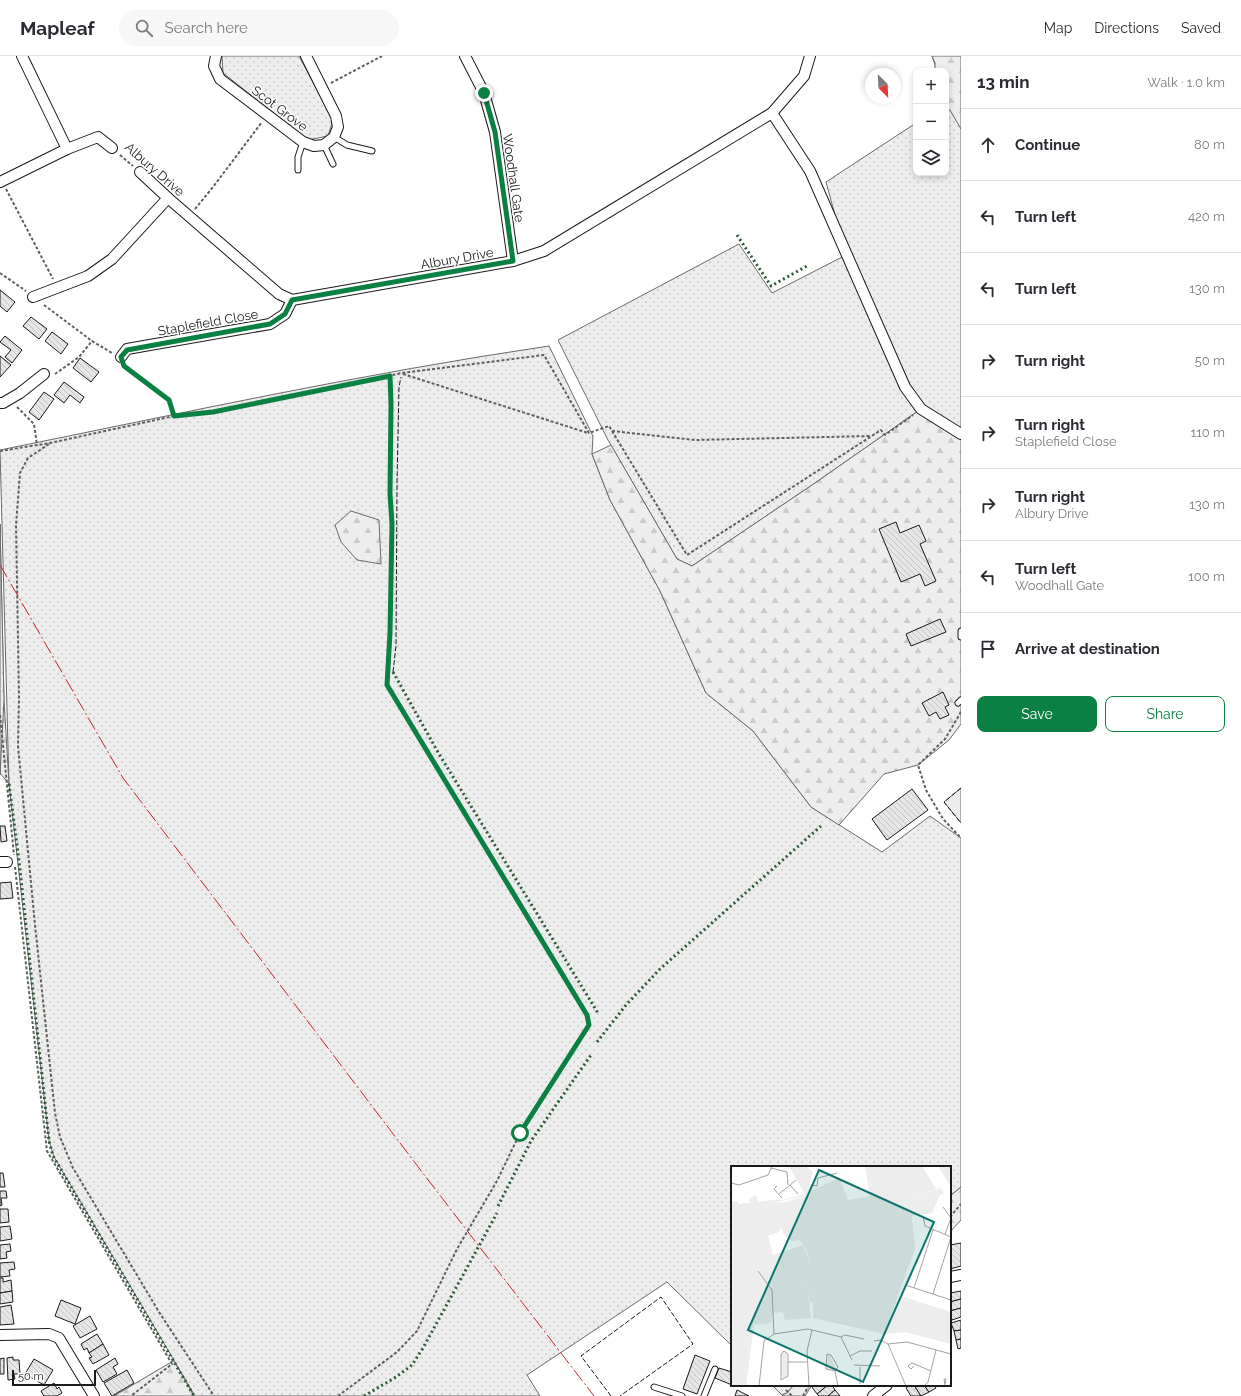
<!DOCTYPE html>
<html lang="en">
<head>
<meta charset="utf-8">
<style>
  :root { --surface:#fff; --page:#f7f7f7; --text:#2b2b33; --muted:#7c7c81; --line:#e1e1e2; --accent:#0b8043 }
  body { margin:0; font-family:Raleway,sans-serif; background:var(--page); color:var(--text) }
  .controls { position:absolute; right:12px; top:12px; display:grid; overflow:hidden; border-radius:8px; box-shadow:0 2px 6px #0003 }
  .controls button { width:36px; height:36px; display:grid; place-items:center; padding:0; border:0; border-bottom:1px solid var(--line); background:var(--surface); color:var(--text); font:20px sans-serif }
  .compass { position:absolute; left:865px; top:12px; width:36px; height:36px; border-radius:50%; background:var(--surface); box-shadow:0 2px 6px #0003; rotate:156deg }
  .scale { position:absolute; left:12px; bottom:10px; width:84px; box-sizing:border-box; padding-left:4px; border:2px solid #1a1a1a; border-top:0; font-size:11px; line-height:14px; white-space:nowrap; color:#1a1a1a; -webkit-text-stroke:3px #fff; paint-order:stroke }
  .stop { position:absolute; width:12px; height:12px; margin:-9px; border:3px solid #0b8043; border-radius:50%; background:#fff }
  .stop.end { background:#0b8043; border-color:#fff; box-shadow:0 1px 4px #0008 }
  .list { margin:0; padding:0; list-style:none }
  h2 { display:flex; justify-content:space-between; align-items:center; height:52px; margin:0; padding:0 16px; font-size:17px }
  h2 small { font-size:13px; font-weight:400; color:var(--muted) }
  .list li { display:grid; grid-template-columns:26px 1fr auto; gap:12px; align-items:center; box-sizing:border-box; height:72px; padding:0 16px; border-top:1px solid var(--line) }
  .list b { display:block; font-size:15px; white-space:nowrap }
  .list p { margin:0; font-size:13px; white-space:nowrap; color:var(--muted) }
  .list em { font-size:13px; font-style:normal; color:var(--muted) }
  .actions { display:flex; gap:8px; padding:12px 16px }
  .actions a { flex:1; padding:9px 0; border:1px solid var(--accent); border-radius:8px; text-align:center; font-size:14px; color:var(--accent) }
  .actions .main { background:var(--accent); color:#fff }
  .icon { flex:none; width:22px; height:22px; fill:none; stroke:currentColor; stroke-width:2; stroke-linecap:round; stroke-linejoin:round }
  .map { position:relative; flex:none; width:961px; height:1340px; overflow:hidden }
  header { display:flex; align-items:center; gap:24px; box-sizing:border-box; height:56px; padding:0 20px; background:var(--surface); border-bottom:1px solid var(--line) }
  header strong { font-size:19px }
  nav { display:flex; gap:22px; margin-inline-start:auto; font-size:14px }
  .search { width:280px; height:36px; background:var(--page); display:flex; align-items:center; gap:10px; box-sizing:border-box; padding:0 14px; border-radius:22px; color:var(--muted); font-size:15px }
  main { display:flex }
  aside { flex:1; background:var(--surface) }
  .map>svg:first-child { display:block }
  .grass { fill:url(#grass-dots); stroke:#6a6a6a }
  .forest { fill:url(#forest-firs); stroke:#6a6a6a }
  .park { fill:url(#park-crowns); stroke:#6a6a6a }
  .built { fill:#ededed; stroke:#6a6a6a }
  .building { fill:url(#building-back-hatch); stroke:#1a1a1a }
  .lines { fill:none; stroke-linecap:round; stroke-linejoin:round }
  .service-casing { stroke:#1a1a1a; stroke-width:7 }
  .minor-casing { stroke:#1a1a1a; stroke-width:12 }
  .path { stroke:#5f5f5f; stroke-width:2; stroke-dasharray:3 2; stroke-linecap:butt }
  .service { stroke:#fff; stroke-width:5 }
  .minor { stroke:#fff; stroke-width:10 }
  .hedge { stroke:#2b5a34; stroke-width:3; stroke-dasharray:2 3; stroke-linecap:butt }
  .fence { stroke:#1a1a1a; stroke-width:1; stroke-dasharray:5 2; stroke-linecap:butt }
  .power { stroke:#c62828; stroke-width:1; stroke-dasharray:14 3 2 3; stroke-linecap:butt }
  .route { stroke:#0b8043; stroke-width:5 }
  .labels { text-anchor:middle; stroke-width:3; stroke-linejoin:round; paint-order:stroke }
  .street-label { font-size:13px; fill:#1a1a1a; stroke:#fff }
  .inset-road { fill:none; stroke:#a3a3a3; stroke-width:1 }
  .view { fill:#0f766e; fill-opacity:0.15; stroke:#0f766e; stroke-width:2 }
  .inset-edge { fill:none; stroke:#1a1a1a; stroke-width:2 }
</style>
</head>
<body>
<header>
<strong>Mapleaf</strong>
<div class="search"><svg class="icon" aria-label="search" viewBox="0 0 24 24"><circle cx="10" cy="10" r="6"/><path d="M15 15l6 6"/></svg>Search here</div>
<nav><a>Map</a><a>Directions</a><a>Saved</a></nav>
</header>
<main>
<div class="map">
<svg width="961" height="1340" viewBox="0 0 961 1340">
  <defs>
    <pattern id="grass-dots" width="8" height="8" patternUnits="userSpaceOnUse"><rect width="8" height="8" fill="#ededed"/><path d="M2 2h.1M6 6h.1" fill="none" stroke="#cbcbcb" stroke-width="1.8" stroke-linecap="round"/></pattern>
    <pattern id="forest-firs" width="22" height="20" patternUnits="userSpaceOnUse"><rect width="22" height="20" fill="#ededed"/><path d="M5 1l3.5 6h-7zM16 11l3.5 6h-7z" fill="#cbcbcb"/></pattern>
    <pattern id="park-crowns" width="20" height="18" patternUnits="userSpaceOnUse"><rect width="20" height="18" fill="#ededed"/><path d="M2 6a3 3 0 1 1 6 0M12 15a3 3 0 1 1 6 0" fill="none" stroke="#cbcbcb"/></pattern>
    <pattern id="building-back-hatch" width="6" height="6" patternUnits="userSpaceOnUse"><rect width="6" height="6" fill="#e6e6e6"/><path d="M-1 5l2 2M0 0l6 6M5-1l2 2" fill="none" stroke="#c5c5c5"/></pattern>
  </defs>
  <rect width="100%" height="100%" fill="#fff"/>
  <g class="grass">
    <path d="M222,0H299L333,64L328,80L308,84L223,17Z"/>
    <path d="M932,0H961V378L921,353L815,427L692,510L677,503L608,384L558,284L739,188L772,237L846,199L826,126L916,67V117H946V53H949L946,15H937Z"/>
    <path d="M549,290L593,380L592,398L610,444L660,535L706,637L753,675L811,751L882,796L930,760L961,782V1131L950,1140V1111H732V1290L667,1226L527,1319L540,1340H195L54,1101L49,1085L9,728L0,394C183,357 365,317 549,290Z"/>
    <path d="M772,1329H794L787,1337L782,1339Z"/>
  </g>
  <g class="forest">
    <path d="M932,0H961V73L950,54L946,53V15H935V7Z"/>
    <path d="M921,353L961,378V668L949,684L918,709L884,718L839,769L811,751L753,675L706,637L660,535L610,444L592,398L611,389L677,503L692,510L815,427Z"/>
    <path d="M351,455L379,464L381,508L357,504L341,486L335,469Z"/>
    <path d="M0,468L4,644L9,728L0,717Z"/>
    <path d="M961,1131V1164L950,1176V1140Z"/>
    <path d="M174,1305L194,1340H114L173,1305Z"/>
    <path d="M794,1329H812L805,1340H784L782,1339L787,1337Z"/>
  </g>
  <path class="park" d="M0,468L4,644L0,719Z"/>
  <path class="built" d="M961,732V767L944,746Z"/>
  <g class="building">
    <path d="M0,234L15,246L7,256L0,250Z"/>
    <path d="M31,261L47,273L39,283L23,270Z"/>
    <path d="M52,276L68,288L61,298L45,285Z"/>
    <path d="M5,280L22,294L12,307L5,301L11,294L0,286Z"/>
    <path d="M0,300L11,309L0,321Z"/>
    <path d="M80,302L99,316L91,326L73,312Z"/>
    <path d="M64,326L84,341L80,347L70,339L64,347L54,339Z"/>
    <path d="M44,336L54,343L39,364L29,356Z"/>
    <path d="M896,466L900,477L919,469L926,485L920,488L936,525L925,530L920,518L901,526L879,473Z"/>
    <path d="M940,563L946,576L911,590L906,578Z"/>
    <path d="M943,636L949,649L945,651L949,659L940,663L936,656L929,660L922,647Z"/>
    <path d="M912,733L928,754L887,784L872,763Z"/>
    <path d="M0,770H5L7,785L1,786Z"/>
    <path d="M11,826L13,842L0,843V827Z"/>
    <path d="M0,1117H3L5,1131H0Z"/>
    <path d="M0,1135H6L7,1142H1L2,1149L0,1150Z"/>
    <path d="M0,1153H8L9,1166L0,1167Z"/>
    <path d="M10,1170L12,1183L0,1185V1171Z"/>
    <path d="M961,1187V1210L950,1213V1189Z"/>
    <path d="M10,1188L11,1195L6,1196L7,1202L0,1203V1189Z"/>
    <path d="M14,1206L15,1213L9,1214L10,1220L0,1221V1207Z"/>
    <path d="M0,1222H3V1226L11,1224L12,1235L0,1237Z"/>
    <path d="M12,1235L13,1246L0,1248V1237Z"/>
    <path d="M961,1235V1243L950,1246V1237Z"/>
    <path d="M961,1243V1252L950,1255V1246Z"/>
    <path d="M61,1244L81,1252L75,1268L55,1260Z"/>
    <path d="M11,1249L14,1268L0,1269V1251Z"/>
    <path d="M961,1252V1261L952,1264L950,1255Z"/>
    <path d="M90,1260L97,1273L80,1282L73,1270Z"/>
    <path d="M961,1264V1274L954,1275L951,1267Z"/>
    <path d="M961,1274V1283L956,1284L954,1275Z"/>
    <path d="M97,1278L103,1288L89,1297L87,1292L84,1294L81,1288Z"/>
    <path d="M961,1283V1292L958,1293L956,1284Z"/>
    <path d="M103,1288L109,1299L93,1308L89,1302L92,1301L89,1297Z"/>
    <path d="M695,1299L710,1305L697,1338L683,1333Z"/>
    <path d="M13,1301V1304H19L20,1318H14L15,1323L8,1324L7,1302Z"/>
    <path d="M4,1302V1318H0V1303Z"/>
    <path d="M115,1302L118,1308L113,1311L117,1318L103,1326L96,1314Z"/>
    <path d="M34,1303L53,1314L44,1329L25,1318Z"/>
    <path d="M719,1312L732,1316V1329L715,1322Z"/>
    <path d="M127,1314L134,1327L112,1340L104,1327Z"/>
    <path d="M54,1327L57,1333L59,1331L62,1337L57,1340H44L41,1335Z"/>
    <path d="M815,1329H828L817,1338L812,1331Z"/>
    <path d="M828,1329H832L835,1334L828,1340H819L817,1338Z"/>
    <path d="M910,1329H914L921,1340H911L906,1332Z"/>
    <path d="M914,1329H924L929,1336L921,1340Z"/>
    <path d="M924,1329H934L936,1332L929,1336Z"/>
    <path d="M737,1334L749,1340H735Z"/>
    <path d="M835,1334L840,1340H828Z"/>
  </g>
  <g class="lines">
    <defs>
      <g id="service">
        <path d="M334,81L347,89L372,95"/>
        <path d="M324,89L333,108"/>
        <path d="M298,114V101L303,86"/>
        <path d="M961,575V581"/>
        <path d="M958,647L961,644"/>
        <path d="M654,1331L682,1340"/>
        <path d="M704,1340L715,1313"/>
      </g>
      <g id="minor">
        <path d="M22,0L67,93"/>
        <path d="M216,0L214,10L220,23L303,86L314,90L324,89L334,81L338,71L336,60L306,0"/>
        <path d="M465,0L484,37L495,76L513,205"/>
        <path d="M772,57L810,115L905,331L921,353L961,378"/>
        <path d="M140,116L168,142L279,238L292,244L513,205L544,195L772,57L804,20L810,0"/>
        <path d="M0,126L67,93L98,81L112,92"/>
        <path d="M33,241L88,220L112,203L168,142"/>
        <path d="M121,301L127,293L270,268L285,258L292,244"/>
        <path d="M0,347H3L20,337L44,318"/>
        <path d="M0,806H7"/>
        <path d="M950,1221L961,1219"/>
        <path d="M0,1279L49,1278L59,1282L94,1340"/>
        <path d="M873,1340L887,1329"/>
      </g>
    </defs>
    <use href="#service" class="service-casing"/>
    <use href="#minor" class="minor-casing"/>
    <g class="path">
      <path d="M331,27L382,0"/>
      <path d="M120,99L133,110"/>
      <path d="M6,133L53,223"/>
      <path d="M195,153L213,131L262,66"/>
      <path d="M0,217L26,235"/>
      <path d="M44,249L92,285"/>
      <path d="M124,310L169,344L174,360"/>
      <path d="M55,318L79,301L92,285L112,297"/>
      <path d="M403,318L588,377"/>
      <path d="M17,351L34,368L37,389"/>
      <path d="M612,375L695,384L870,380"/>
      <path d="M49,388L28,402L20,417L16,469L19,642L18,690L35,869L55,1057L60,1081L73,1112L159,1256L214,1340"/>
      <path d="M0,395L50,387L174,360L213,356L402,317L544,299L589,377L609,370L687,499L881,374L885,379L913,359"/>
      <path d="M961,656L945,683L918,709L926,734L943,763L961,782"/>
      <path d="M0,659L14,799"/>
      <path d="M15,811L47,1095L172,1308L131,1340"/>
      <path d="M950,1161L961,1148"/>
      <path d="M786,1334L792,1340"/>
      <path d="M338,1340L397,1296L417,1275L457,1193L497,1125L520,1077L589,969L587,959L387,629L390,577L392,468L390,438L391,347L390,320"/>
      <path d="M803,1340L809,1329"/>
    </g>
    <use href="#service" class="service"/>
    <use href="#minor" class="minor"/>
    <g class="hedge">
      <path d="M737,179L771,230L807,210"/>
      <path d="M393,616L439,698L598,957"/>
      <path d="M9,728L19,805L49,1085L53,1100L194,1340"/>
      <path d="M597,986L626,949L660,913L821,770"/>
      <path d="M498,1150L531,1085L591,999"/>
      <path d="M364,1340L396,1321L412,1309L423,1292L497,1157"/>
    </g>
    <g class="fence">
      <path d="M393,616L396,590L397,427L399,331L401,321"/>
      <path d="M961,732L944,746L961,767"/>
      <path d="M611,1340L581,1300L661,1241L693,1288L620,1340"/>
    </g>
    <path class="power" d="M0,509L123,722L419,1112L594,1340"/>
  </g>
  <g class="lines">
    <path class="route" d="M484,37L495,76L513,205L292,244L285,258L270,268L127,294L121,301L124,310L169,344L174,360L213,356L390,320L391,348L390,438L392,468L390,577L387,629L587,959L589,969L520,1077"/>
  </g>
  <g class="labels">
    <g class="street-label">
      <text transform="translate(280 52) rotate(37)" y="5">Scot Grove</text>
      <text transform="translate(155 113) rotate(41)" y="5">Albury Drive</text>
      <text transform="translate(514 122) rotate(82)" y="5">Woodhall Gate</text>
      <text transform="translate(457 202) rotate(-10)" y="5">Albury Drive</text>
      <text transform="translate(208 266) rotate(-10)" y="5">Staplefield Close</text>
    </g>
  </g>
  <g transform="translate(731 1110)">
    <rect width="220" height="220" fill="#fff"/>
    <path d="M134,0H191L205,23L179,32L184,83L153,168L82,152L81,102L75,83L69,74L61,75L54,70L50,62L48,66L36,70L25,96L28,106L41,124L76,118L80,152L54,154L52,146L42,147L40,157L21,159L15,220H0L1,39L41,34L42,37L55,36L81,28L109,14L117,34L139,30ZM207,0H220V20L218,18ZM53,186L56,188V211L53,213L50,210V188ZM97,189H99L105,204H96Z" fill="#ededed"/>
    <path d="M74,0L81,5L78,26L108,12L110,14L81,28L42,37L41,34H52L74,28L68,15ZM210,22L213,28L209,29L201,47L180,50L178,32ZM37,69L42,89L72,79L81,102L82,136L79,137L76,118L41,124L28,106L21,84L22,74ZM0,89L13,107L23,159L15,220H11L13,212L11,205L15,199L17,157L9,110H6L0,133L4,155L0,162V107L3,104Z" fill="#ededed"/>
    <path d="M58,0H74L81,5L77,26L74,28ZM170,130L220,146V178L174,166L153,168Z" fill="#ededed"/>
    <path d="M25,29L27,36L11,39H1L0,36L6,35L8,38L19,37L18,33ZM177,138L187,140L181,162L171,159ZM191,141L200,144L195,163L186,160ZM205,145L214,148L209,167L199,164Z" fill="#ededed"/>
    <path class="inset-road" d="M40,2L56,6L57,19M0,17L8,19L37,9L41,0M59,19L67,28M80,19L86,20L87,12L106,7M46,20L43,23L51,32M48,28L65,14M212,41L220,52L214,68M192,50L194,60L220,71M27,105L41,124L43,168M174,119L220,134M183,122L202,64M202,128L220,71M110,171L114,169L133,173M143,175L150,174L157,178L176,176L220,188M157,178L175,220M53,185L57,188V210L50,214V188ZM119,190L129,185H141M57,196H77M123,199L149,200M183,200L180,203L177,200L181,197L200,205M129,201V218M104,205L95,203L96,188L100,189L107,201L104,205L107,220M214,218L215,213H213L214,220M28,220L33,175L43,168L77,163L110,171L121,194M78,220L76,185L81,164M105,220H149M193,220L197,216L205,184"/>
    <path class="view" d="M88,4L203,56L132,216L17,164Z"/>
    <rect width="220" height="220" class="inset-edge"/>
  </g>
</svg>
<div class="controls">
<button>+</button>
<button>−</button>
<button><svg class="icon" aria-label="layers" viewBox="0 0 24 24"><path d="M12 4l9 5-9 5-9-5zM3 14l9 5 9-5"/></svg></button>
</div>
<svg class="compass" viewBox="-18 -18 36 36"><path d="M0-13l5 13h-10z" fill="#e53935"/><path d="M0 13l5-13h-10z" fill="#7c7c81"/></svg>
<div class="scale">50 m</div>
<div class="stop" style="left:520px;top:1077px"></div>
<div class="stop end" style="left:484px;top:37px"></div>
</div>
<aside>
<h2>13 min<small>Walk · 1.0 km</small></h2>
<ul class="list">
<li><svg class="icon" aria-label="ahead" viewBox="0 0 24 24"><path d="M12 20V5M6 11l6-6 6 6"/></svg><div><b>Continue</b></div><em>80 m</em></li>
<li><svg class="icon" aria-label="left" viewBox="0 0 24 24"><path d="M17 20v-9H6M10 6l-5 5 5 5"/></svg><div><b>Turn left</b></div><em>420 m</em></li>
<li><svg class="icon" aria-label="left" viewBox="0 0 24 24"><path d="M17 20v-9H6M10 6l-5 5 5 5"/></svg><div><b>Turn left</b></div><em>130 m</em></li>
<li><svg class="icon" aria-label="right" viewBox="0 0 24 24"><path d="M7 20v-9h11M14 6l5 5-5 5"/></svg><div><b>Turn right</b></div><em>50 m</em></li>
<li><svg class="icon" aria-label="right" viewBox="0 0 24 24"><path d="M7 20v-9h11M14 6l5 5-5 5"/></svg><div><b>Turn right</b><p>Staplefield Close</p></div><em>110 m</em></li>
<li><svg class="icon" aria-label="right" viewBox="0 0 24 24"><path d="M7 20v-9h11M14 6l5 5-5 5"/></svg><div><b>Turn right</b><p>Albury Drive</p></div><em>130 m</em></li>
<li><svg class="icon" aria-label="left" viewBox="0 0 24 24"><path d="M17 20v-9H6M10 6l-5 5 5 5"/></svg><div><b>Turn left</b><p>Woodhall Gate</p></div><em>100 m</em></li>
<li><svg class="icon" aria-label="arrive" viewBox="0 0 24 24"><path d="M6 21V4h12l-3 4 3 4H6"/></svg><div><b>Arrive at destination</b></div></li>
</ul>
<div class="actions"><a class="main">Save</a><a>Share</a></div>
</aside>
</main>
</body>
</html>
